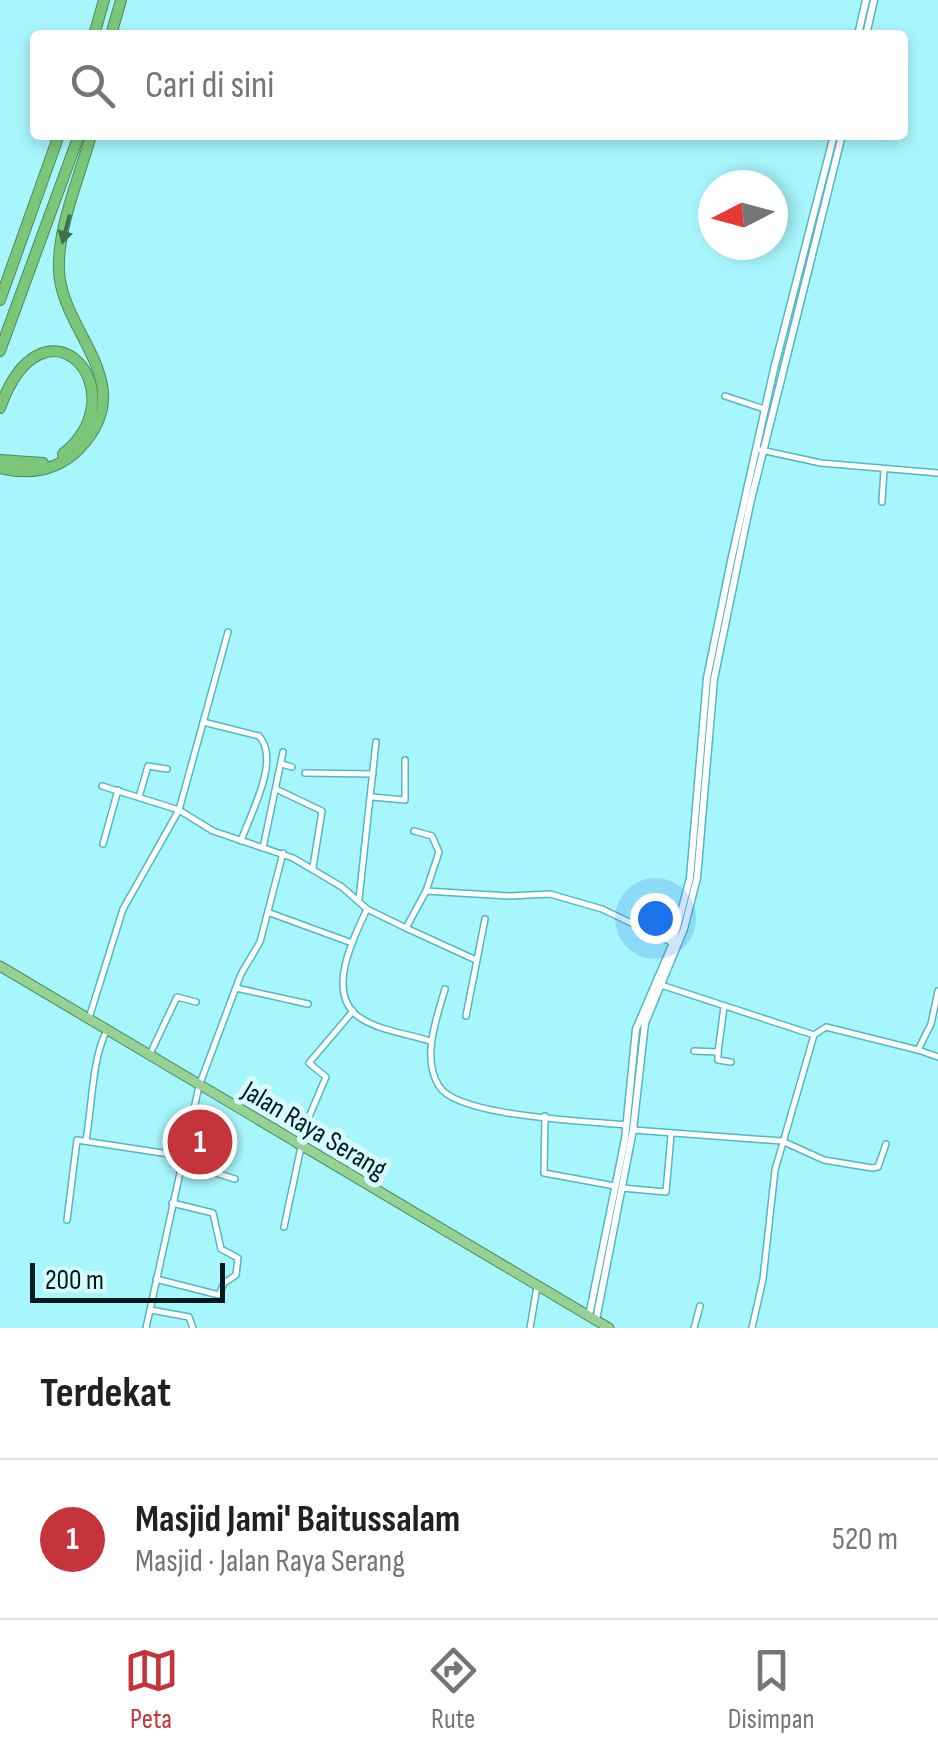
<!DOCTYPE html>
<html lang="id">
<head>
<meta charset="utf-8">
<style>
  :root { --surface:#fff; --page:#f6f6f6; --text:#202124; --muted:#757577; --line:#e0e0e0; --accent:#c4343a }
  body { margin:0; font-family:"Sofia Sans Condensed",sans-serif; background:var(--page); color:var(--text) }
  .compass { position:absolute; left:698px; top:170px; width:90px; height:90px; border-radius:50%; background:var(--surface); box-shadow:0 5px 15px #0003; rotate:264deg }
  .scale { position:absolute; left:30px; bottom:25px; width:195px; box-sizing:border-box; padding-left:10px; border:5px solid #001b1e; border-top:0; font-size:28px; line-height:35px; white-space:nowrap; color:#001b1e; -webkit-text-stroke:8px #d7fbff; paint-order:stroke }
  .you { position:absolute; left:655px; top:918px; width:35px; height:35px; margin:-25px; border:8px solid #fff; border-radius:50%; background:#1a73e8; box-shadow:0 0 0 15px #1a73e833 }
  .badge { display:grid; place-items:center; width:65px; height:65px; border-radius:50%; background:var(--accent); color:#fff; font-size:32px; font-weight:700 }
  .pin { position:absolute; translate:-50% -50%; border:5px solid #fff; box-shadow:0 2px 10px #0006 }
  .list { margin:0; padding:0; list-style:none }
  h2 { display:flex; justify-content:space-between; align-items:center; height:130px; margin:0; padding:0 40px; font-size:42px }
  h2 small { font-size:32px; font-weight:400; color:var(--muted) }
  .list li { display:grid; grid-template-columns:65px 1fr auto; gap:30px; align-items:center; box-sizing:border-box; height:160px; padding:0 40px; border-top:2px solid var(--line) }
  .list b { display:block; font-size:38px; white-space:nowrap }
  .list p { margin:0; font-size:32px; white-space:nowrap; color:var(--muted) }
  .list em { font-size:32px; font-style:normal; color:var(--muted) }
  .icon { flex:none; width:55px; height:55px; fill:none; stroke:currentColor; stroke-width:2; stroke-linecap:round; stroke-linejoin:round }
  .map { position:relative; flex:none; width:938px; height:1328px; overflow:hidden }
  .search { position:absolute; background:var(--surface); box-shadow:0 5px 15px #0003; left:30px; right:30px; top:30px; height:110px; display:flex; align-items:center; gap:25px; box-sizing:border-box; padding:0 35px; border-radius:10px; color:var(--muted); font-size:38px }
  .sheet { height:290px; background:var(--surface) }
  nav { display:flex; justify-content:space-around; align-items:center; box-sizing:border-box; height:140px; border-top:2px solid var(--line); background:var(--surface); font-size:28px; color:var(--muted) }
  nav a { display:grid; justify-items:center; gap:5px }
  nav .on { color:var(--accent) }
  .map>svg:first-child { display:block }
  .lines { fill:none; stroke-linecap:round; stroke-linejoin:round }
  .minor-casing { stroke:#51b8c1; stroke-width:8 }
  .tertiary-casing { stroke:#51b8c1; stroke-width:9 }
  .trunk-casing { stroke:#508a59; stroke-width:11 }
  .motorway-casing { stroke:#508a59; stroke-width:12 }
  .minor { stroke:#fff; stroke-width:5 }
  .tertiary { stroke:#fff; stroke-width:6 }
  .trunk { stroke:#96d294; stroke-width:9 }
  .motorway { stroke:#7bc679; stroke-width:10 }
  .oneway { fill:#3e704c }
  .labels { text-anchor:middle; stroke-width:10; stroke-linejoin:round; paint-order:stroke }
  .street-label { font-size:28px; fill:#001b1e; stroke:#d7fbff }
</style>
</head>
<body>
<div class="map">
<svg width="938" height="1328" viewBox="0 0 938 1328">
  <rect width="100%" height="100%" fill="#a8f6fd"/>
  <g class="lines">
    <defs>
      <g id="minor">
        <path d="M725,396L764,409"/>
        <path d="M756,449L821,463L938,473"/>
        <path d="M882,502L884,470"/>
        <path d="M203,722L259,736C281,760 250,814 241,841"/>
        <path d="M282,764L292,767"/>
        <path d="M305,773L373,774"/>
        <path d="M102,786L179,810L213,831L293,858L342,887L367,909L406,928L426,891L509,896L550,894L602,909L673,943"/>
        <path d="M276,789L322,811L313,867"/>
        <path d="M139,797L148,766L167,769"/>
        <path d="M372,797L405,800V760"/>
        <path d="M414,831L432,836L439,852L426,891"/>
        <path d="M103,844L118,790"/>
        <path d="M263,848L283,752"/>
        <path d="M359,899L376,742"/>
        <path d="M367,909C354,937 323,996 362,1019C381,1031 409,1034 430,1041"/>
        <path d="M270,913L352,943"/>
        <path d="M406,928L476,960"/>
        <path d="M661,985L814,1035L826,1027L918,1050L931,1024L938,991"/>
        <path d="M236,988L308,1004"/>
        <path d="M445,989C437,1017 421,1058 439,1086C457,1117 589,1121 625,1125"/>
        <path d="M466,1016L485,919"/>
        <path d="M89,1018L123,909L179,810L228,632"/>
        <path d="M918,1050L938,1057"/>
        <path d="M694,1051L718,1052V1060L731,1062"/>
        <path d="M718,1052L724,1007"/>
        <path d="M150,1054L177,997L196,1002"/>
        <path d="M545,1116L544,1173L615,1186"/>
        <path d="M633,1130L782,1141L824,1160L872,1168L878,1167L886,1144"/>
        <path d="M86,1140C92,1107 92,1060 106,1032"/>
        <path d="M297,1145L326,1077L309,1063L353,1011"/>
        <path d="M181,1162L235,1179"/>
        <path d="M622,1188L666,1192L671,1135"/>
        <path d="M67,1220L77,1140L182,1156"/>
        <path d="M284,1227L301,1147"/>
        <path d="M156,1279L219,1295L224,1283L236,1275L238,1258L221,1249L213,1213L172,1203"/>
        <path d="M151,1310L189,1317L193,1328"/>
        <path d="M146,1328L199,1086L241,974L260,942L283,853"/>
        <path d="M530,1328L537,1287"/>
        <path d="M694,1328L700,1306"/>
        <path d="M752,1328L763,1279L775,1170L814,1035"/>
      </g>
      <g id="tertiary">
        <path d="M858,35L866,0"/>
        <path d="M866,35L874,0"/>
        <path d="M589,1316L625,1139L636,1029L673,943L690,878L707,678L731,561L774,369L834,135"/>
        <path d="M596,1320L633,1130L645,1023L684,929L697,878L714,679L750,504L842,135"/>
      </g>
      <path id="trunk" d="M0,966L609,1328"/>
      <g id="motorway">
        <path d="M94,35L104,0"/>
        <path d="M111,35L121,0"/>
        <path d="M0,300L59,135"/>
        <path d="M0,351L79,135"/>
        <path d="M0,408C44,285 141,391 63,454"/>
        <path d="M0,460L43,463"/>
        <path d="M0,468C29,475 57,471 79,449C142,384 62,334 59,271C57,228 80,176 91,135"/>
      </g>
    </defs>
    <use href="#minor" class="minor-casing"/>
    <use href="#tertiary" class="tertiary-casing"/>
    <use href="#trunk" class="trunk-casing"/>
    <use href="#motorway" class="motorway-casing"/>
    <use href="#minor" class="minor"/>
    <use href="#tertiary" class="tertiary"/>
    <use href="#trunk" class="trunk"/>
    <use href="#motorway" class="motorway"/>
  </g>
  <defs><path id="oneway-solid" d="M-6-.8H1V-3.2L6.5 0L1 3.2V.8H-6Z" transform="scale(2.5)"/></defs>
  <use class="oneway" href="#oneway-solid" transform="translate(66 229) rotate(105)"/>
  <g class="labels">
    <g class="street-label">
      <text transform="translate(315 1129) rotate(31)" y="10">Jalan Raya Serang</text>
    </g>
  </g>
</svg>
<svg class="compass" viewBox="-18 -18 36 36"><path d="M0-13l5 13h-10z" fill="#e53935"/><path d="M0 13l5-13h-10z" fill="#757577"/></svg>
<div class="scale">200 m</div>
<div class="you"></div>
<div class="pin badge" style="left:200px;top:1142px">1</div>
<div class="search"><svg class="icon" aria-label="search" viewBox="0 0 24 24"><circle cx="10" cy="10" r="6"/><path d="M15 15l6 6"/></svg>Cari di sini</div>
</div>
<section class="sheet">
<h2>Terdekat<small></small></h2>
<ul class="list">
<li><span class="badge">1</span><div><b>Masjid Jami' Baitussalam</b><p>Masjid · Jalan Raya Serang</p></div><em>520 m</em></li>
</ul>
</section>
<nav>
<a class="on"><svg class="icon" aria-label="map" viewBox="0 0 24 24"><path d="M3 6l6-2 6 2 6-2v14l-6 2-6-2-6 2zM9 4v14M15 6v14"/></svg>Peta</a>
<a><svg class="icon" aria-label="directions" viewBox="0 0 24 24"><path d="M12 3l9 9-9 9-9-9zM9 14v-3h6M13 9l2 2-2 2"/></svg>Rute</a>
<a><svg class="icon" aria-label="saved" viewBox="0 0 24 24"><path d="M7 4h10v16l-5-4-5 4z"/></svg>Disimpan</a>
</nav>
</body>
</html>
